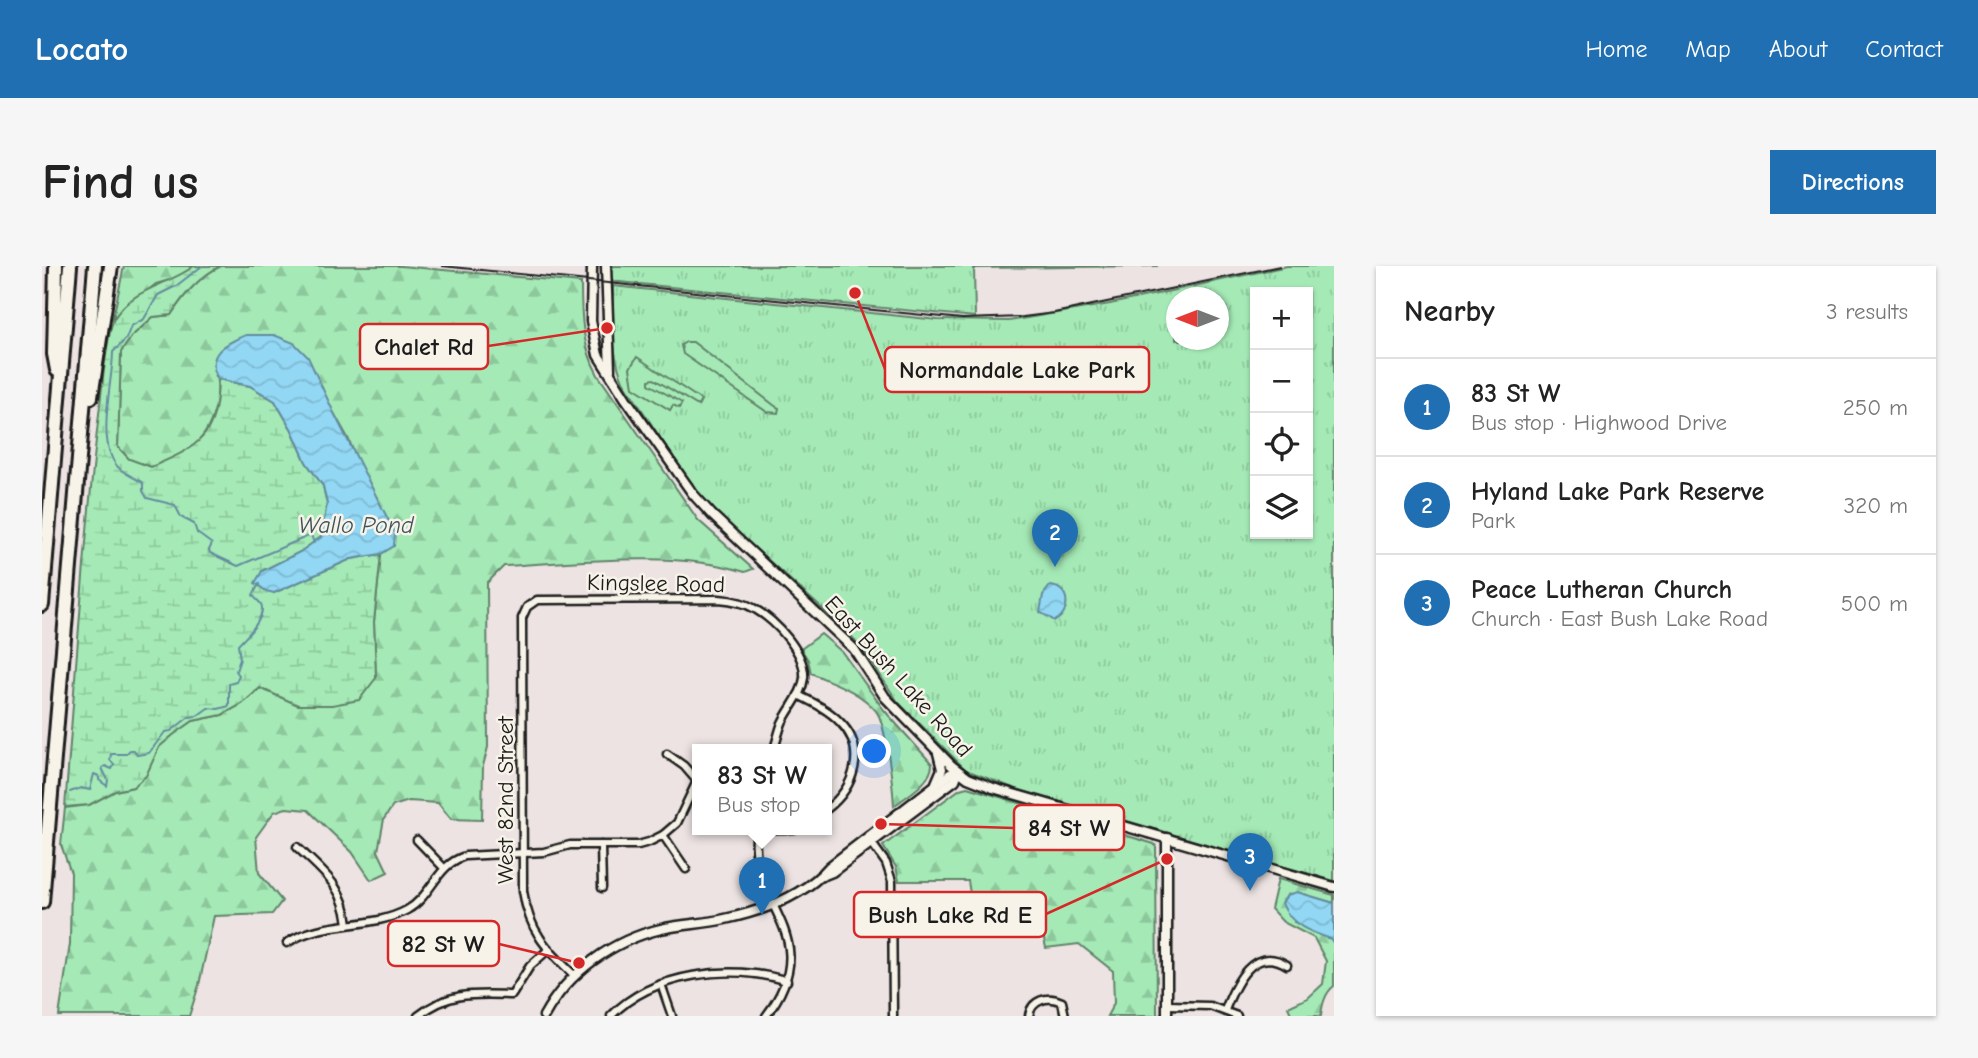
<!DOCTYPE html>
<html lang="en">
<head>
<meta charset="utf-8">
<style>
  :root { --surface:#fff; --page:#f6f6f6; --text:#222; --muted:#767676; --line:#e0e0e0; --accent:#1f6fb2 }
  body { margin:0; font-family:"Comic Neue",sans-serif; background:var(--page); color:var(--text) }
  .controls { position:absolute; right:21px; top:21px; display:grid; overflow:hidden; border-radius:0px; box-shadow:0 2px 5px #0004 }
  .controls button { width:63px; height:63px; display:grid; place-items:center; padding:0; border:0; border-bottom:2px solid var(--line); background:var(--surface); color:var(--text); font:35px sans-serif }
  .compass { position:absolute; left:1124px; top:21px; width:63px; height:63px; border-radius:50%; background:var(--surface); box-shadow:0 2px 5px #0004; rotate:270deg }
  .you { position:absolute; left:833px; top:486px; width:24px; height:24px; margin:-18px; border:5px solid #fff; border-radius:50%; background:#1a73e8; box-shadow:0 0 0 10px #1a73e833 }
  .badge { display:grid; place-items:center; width:46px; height:46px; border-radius:50%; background:var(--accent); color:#fff; font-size:23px; font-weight:700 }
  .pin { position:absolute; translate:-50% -58px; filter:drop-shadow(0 2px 4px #0008) }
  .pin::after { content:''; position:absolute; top:37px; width:24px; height:21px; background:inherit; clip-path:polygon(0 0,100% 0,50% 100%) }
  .popup { position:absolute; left:650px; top:478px; width:140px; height:91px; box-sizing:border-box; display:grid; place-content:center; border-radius:0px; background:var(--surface); filter:drop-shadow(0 2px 5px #0005); font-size:23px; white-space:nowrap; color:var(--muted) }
  .popup b { font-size:26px; color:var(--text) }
  .popup::after { content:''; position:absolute; left:50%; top:100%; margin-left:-14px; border:14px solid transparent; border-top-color:var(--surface) }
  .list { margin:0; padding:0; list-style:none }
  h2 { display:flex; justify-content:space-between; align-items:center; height:91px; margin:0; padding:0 28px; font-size:30px }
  h2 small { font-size:23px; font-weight:400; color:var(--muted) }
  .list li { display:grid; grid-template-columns:46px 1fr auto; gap:21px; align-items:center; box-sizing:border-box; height:98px; padding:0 28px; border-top:2px solid var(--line) }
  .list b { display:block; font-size:26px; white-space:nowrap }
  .list p { margin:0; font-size:23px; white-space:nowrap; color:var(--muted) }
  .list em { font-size:23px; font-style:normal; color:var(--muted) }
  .icon { flex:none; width:38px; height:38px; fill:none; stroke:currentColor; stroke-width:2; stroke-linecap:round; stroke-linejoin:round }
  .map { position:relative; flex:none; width:1292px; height:750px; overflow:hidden; border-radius:0px }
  header { display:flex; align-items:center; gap:42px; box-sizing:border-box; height:98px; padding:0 35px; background:var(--accent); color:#fff }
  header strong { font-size:33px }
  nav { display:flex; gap:38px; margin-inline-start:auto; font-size:24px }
  .intro { display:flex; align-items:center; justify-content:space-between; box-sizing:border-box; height:168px; padding:0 42px }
  h1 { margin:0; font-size:49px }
  .button { padding:18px 32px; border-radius:0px; background:var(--accent); color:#fff; font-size:24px; font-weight:700 }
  main { display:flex; gap:42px; padding:0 42px }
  aside { flex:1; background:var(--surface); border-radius:0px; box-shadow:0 2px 5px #0004 }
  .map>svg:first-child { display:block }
  .forest { fill:url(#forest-firs); stroke:#608369; stroke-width:2 }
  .wetland { fill:url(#wetland-marsh); stroke:#608369; stroke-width:2 }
  .park { fill:url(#park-tufts); stroke:#608369; stroke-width:2; fill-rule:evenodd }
  .garden { fill:#a5eab6; stroke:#608369; stroke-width:2 }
  .water { fill:url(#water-waves); stroke:#638c9e; stroke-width:2 }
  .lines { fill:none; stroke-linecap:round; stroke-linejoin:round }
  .stream { stroke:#638c9e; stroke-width:2 }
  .minor-casing { stroke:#1c1c1c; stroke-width:11 }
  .tertiary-casing { stroke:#1c1c1c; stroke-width:13 }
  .motorway-casing { stroke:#1c1c1c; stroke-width:18 }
  .minor { stroke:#f7f3e8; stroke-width:6 }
  .tertiary { stroke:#f7f3e8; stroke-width:8 }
  .motorway { stroke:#f7f3e8; stroke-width:12 }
  .rail { stroke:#1c1c1c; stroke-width:2 }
  .labels { text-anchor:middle; stroke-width:5; stroke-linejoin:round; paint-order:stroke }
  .street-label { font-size:23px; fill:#1c1c1c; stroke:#f7f3e8 }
  .water-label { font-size:24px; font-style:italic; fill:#3f545d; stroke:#f7f3e8 }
  .leader { fill:none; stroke:#d62828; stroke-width:2.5 }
  .callout-dot { fill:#d62828; stroke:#f7f3e8; stroke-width:2.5 }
  .callout { fill:#f7f3e8; stroke:#d62828; stroke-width:2.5 }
  .callout-label { font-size:24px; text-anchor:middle; font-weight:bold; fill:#1c1c1c }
</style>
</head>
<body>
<header>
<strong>Locato</strong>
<nav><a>Home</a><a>Map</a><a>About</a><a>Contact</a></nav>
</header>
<div class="intro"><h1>Find us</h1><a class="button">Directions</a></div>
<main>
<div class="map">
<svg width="1292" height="750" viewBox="0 0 1292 750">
  <defs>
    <pattern id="forest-firs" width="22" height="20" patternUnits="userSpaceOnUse" patternTransform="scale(1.75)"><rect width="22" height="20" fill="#a5eab6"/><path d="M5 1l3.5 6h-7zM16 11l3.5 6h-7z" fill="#8dc89c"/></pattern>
    <pattern id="wetland-marsh" width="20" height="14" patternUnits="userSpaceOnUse" patternTransform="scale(1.75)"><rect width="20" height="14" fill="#a5eab6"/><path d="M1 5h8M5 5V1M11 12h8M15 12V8" fill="none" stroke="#8dc89c"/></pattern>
    <pattern id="park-tufts" width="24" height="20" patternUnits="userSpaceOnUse" patternTransform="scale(1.75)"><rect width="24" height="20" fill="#a5eab6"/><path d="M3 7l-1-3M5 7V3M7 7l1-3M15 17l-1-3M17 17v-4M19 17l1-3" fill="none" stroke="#8dc89c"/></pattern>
    <pattern id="water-waves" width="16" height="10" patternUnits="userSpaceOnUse" patternTransform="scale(1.75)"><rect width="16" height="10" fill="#92d7f4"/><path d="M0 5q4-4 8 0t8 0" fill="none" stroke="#7db8d1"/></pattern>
  </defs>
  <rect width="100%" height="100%" fill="#ede3e3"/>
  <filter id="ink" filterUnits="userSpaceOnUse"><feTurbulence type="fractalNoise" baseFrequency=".0143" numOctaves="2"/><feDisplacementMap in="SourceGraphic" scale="14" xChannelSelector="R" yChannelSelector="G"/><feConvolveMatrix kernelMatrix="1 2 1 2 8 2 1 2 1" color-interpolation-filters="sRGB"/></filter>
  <g filter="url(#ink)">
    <g class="forest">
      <path d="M82,0H152L138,11L114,18L71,52Z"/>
      <path d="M179,0H359L539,17C539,50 540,80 556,109L656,254L711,303L703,306C637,284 533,296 462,300L445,317L446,481L441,500L440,554L409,553L396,537L367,535L351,540L342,553L336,585L346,606L329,614L310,586L266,544L244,542L232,546L214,571L217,607L240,635L230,648L172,650L157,719L147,750H17L28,678L29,607L19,579L23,542L47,539L73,525L91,521L104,509L117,481L131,469L151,455L180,449L200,438L218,422L256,439L334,412L332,356L339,288L351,280L306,172L292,147L172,105C177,116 176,127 174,138C165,180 145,186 109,201L87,193L76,181L79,86L90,70L111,51L129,49C141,30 158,9 179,0Z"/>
      <path d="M779,368L800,386L842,444L890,498C890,516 866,529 852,540C851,522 844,456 834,445C818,425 791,417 769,407L766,394L759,383Z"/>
      <path d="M925,521L1112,578L1114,580L1115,750H1065L1072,737L1071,705L1037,678L1004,682L1000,664L969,643L930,640L926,615H857L854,601L841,580L918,523Z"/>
      <path d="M1236,613L1292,629V637L1255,626L1252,656L1289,673L1292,678V720C1283,727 1280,739 1279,750H1250L1246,741L1266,732L1281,718L1284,695L1272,672L1241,656L1229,643Z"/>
    </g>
    <path class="wetland" d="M152,0H179C158,10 141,30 129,49L111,51L90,70L79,86L76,181L87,193L109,201C158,180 175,171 176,113L208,120L233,135L250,164L264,196L281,220L285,238L279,271L258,286L220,305L232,327L309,293L339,288L332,356L334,412L317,434L290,439H256L218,422L200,438L180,449L151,455L131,469L117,481L104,510L91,521L73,525L47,539L23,541C34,407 42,273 58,139C60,123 65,62 73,51C91,22 127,19 152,0Z"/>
    <g class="park">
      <path d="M567,0H1116L932,2L933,51L567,15Z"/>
      <path d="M1245,0H1292V615L995,531L924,504L856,436L826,391L807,367L683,255L650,220L581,115C568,84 571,53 571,20L896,54L967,55L1068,38ZM1213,26H1266V268H1213ZM1134,32H1176V74H1134Z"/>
    </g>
    <g class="garden">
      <path d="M644,76H651L733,140L737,142L736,147L725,146L641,88L639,79Z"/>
      <path d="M595,91L659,134L656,140L612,113L607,114V118L640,137L637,142L631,139L628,144L591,121L588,102Z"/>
    </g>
    <g class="water">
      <path d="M204,69H232L252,77L266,91L292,147L353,267L352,280L339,288L309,293L232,327L224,325L213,317L220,305L258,286L279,271L285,238L281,220L264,196L250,164L233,135L208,120L176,113C162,88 184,77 204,69Z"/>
      <path d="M1008,320C1029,321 1029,347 1013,355L998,346L1001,329Z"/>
      <path d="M1255,626L1292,637V678L1289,673C1268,666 1248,659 1240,637L1245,629Z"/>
    </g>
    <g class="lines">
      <g class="stream">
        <path d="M160,0L134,20L116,29L102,53L89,60L84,73L71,86C71,116 52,180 78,203C85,209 94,212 101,217V225L105,232L133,239L139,251L152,258L155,267L170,278L167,284L168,287L196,300L269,269L272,277"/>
        <path d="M28,526L39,522L48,524L52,508L57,510V514L65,520L66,514L60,502L63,500L70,503L72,499L68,494L69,488H84L88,484H92L95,489L107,487L123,466L129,465L147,451L155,450L166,442L176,443L187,440V418L194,416L197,409L194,405L198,393L196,379C203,372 225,351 219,338C217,335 213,333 211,329L217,318"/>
      </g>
      <defs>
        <g id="minor">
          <path d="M756,429C770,436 787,444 798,456C826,484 812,522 785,543"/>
          <path d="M715,563C702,639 787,667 724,750"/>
          <path d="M734,563H752"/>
          <path d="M621,569L644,603"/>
          <path d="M375,574L402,602"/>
          <path d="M829,576L844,597L850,615L851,750"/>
          <path d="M559,579L560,622"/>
          <path d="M255,581C281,606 302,620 306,658"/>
          <path d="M245,677C280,653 328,664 365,644C390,630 394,599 423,590L502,586L528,579H596L607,576L621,569L635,557L655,515L642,500L625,488"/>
          <path d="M533,710C504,683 487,665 481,625L480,352L485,341L495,334L677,333C690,334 702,336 713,343C734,355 764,387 762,412C760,429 747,442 740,457C737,465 735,474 732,483"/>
          <path d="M619,718L630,750"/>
          <path d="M1125,739L1168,740L1195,750"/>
          <path d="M1183,744C1193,718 1211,678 1245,699"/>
          <path d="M376,750C407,725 433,728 470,729L488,700L506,684"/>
          <path d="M569,750C610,707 690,697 745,715"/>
          <path d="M987,750C989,734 1006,729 1020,736L1023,750"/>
        </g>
        <g id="tertiary">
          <path d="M550,0L549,55L556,89L584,133L651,228L670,249L812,383L843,431L910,500L926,512L951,522L1292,621"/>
          <path d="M564,0L568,104"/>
          <path d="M894,517L900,503L896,487"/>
          <path d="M1125,572V750"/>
          <path d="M780,610L790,606L913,514L916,506"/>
          <path d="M502,750C526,706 571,674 619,663C640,658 662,658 683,653C720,645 762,630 787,601L908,508L916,506"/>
        </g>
        <g id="motorway">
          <path d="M14,0L12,88L15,104"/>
          <path d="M49,131L69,0"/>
          <path d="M0,339L28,0"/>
          <path d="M0,636L53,0"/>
        </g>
      </defs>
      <use href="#minor" class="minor-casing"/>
      <use href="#tertiary" class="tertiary-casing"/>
      <use href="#motorway" class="motorway-casing"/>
      <use href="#minor" class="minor"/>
      <use href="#tertiary" class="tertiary"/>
      <use href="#motorway" class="motorway"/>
      <path class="rail" d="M400,0L920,53L981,51L1012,47L1238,0"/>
    </g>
  </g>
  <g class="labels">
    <g class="street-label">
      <text transform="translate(614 317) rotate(1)" y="8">Kingslee Road</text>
      <text transform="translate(857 410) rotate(48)" y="8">East Bush Lake Road</text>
      <text transform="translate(463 534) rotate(-90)" y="8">West 82nd Street</text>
    </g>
    <g class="water-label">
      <text x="314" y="267">Wallo Pond</text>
    </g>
  </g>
  <path class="leader" d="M565 62L446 80M813 27L843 103M839 558L972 562M1125 593L1004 648M537 697L457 678"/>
  <g class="callout-dot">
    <circle cx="565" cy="62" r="7"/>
    <circle cx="813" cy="27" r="7"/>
    <circle cx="839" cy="558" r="7"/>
    <circle cx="1125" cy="593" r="7"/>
    <circle cx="537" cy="697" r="7"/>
  </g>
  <g class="callout">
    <rect x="318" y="58" width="128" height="45" rx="7"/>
    <rect x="843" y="81" width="264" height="45" rx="7"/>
    <rect x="972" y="539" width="110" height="45" rx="7"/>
    <rect x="812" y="626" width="192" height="45" rx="7"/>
    <rect x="346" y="655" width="111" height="45" rx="7"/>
  </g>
  <g class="callout-label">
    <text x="382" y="89">Chalet Rd</text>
    <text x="975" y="112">Normandale Lake Park</text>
    <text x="1027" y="570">84 St W</text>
    <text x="908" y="657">Bush Lake Rd E</text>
    <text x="401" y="686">82 St W</text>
  </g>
</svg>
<div class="controls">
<button>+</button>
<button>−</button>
<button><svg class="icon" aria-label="locate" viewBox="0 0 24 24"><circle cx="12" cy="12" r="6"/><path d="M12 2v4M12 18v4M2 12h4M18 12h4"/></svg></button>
<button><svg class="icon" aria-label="layers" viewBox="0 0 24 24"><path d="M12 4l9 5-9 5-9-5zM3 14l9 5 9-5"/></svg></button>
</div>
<svg class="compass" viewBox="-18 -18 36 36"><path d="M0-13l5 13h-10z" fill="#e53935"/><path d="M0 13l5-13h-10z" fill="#767676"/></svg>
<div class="you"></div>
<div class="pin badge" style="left:720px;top:649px">1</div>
<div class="popup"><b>83 St W</b>Bus stop</div>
<div class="pin badge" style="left:1013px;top:301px">2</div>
<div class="pin badge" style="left:1208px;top:625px">3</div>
</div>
<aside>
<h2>Nearby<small>3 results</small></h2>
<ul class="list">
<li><span class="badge">1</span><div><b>83 St W</b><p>Bus stop · Highwood Drive</p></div><em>250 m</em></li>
<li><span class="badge">2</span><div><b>Hyland Lake Park Reserve</b><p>Park</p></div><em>320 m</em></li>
<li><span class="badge">3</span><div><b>Peace Lutheran Church</b><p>Church · East Bush Lake Road</p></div><em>500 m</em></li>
</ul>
</aside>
</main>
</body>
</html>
